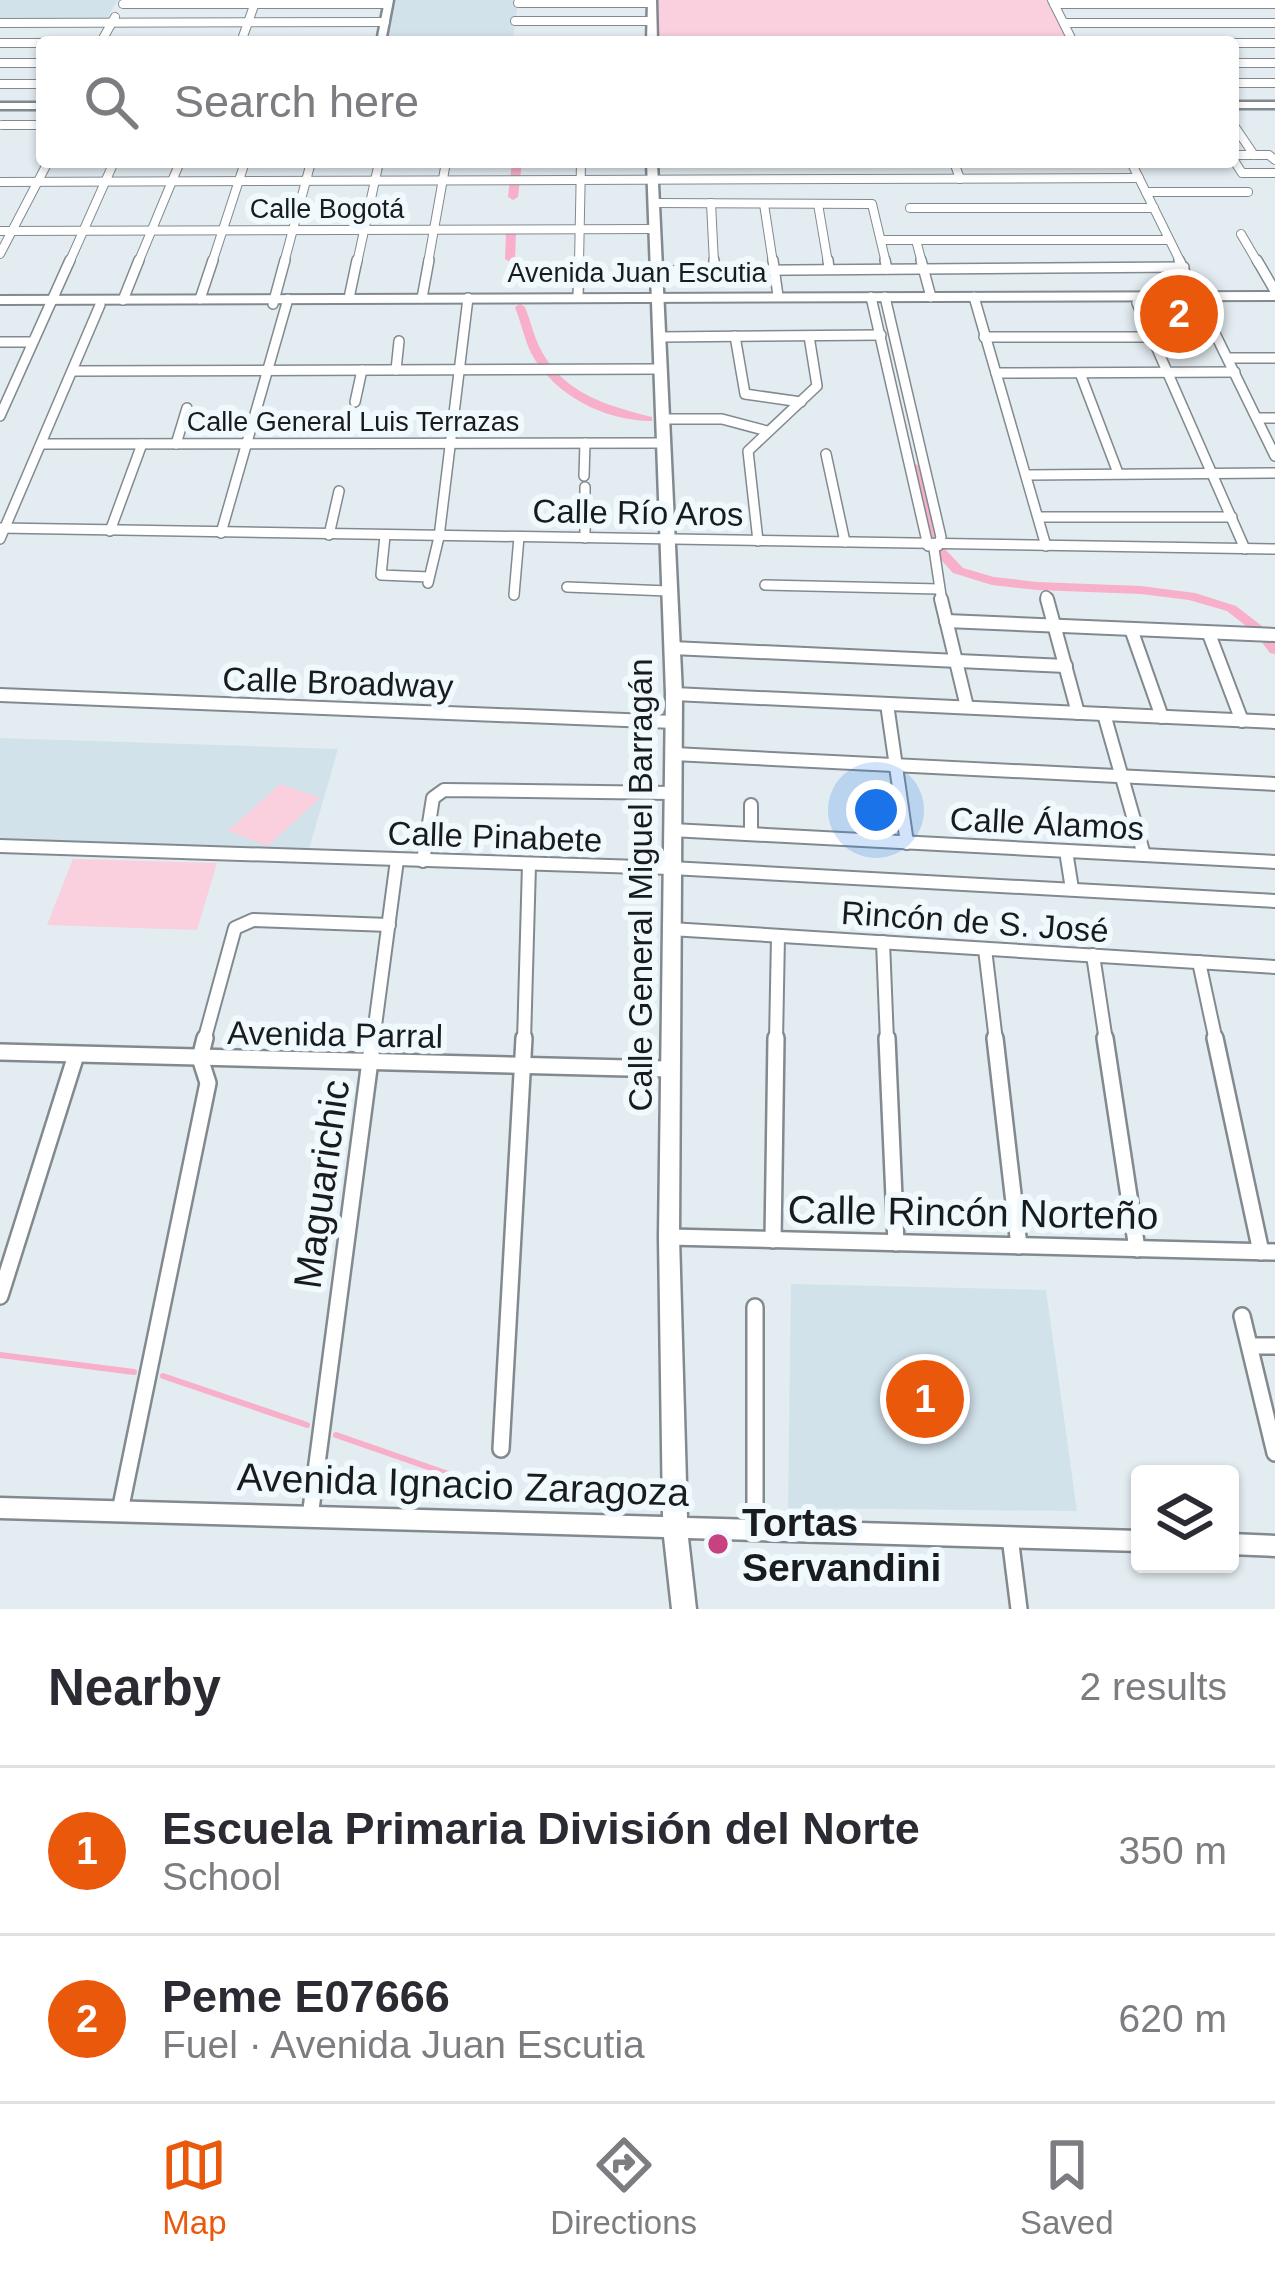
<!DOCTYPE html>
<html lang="en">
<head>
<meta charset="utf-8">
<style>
  :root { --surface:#fff; --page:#f2f2f3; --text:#2b2b33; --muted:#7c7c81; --line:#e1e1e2; --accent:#ea580c }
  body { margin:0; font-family:Helvetica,sans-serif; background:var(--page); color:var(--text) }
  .controls { position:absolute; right:36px; bottom:36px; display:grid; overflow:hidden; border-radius:12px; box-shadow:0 3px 9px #0004 }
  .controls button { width:108px; height:108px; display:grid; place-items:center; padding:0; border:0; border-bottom:3px solid var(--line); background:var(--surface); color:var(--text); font:60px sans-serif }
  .you { position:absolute; left:876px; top:810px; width:42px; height:42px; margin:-30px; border:9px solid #fff; border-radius:50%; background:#1a73e8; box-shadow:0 0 0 18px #1a73e833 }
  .badge { display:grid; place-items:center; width:78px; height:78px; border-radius:50%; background:var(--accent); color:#fff; font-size:39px; font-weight:700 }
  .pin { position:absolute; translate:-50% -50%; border:6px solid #fff; box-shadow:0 3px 12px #0006 }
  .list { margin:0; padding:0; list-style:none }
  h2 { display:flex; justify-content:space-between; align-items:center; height:156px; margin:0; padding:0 48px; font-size:51px }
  h2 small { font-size:39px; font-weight:400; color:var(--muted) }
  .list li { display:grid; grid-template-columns:78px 1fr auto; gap:36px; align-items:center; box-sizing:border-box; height:168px; padding:0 48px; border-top:3px solid var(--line) }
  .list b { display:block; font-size:45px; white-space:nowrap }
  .list p { margin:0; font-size:39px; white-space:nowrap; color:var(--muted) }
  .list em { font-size:39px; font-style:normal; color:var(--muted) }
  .icon { flex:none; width:66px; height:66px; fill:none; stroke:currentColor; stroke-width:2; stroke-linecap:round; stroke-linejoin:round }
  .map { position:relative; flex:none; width:1275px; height:1609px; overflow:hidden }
  .search { position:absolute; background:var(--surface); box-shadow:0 3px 9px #0004; left:36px; right:36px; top:36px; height:132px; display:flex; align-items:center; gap:30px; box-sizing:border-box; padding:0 42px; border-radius:12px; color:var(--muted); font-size:45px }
  .sheet { height:492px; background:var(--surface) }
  nav { display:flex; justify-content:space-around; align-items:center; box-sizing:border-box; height:168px; border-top:3px solid var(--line); background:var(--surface); font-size:33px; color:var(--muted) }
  nav a { display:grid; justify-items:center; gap:6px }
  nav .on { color:var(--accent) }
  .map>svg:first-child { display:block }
  .built { fill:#d2e2eb }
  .green { fill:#facfde }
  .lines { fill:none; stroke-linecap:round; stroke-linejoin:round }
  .stream { stroke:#f8afc9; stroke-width:6 }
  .canal { fill:#f8afc9; fill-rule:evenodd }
  .minor-far3-casing { stroke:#828a8f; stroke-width:10 }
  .minor-far2-casing { stroke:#828a8f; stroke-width:12 }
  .minor-far1-casing { stroke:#828a8f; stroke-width:16 }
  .minor-casing { stroke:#828a8f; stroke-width:20 }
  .tertiary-casing { stroke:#828a8f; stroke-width:5 }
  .secondary-casing { stroke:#828a8f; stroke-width:5 }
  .primary-casing { stroke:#828a8f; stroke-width:4 }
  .minor-far3 { stroke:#fff; stroke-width:8 }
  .minor-far2 { stroke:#fff; stroke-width:9 }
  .minor-far1 { stroke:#fff; stroke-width:12 }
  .minor { stroke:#fff; stroke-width:15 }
  .tertiary { fill:#fff; fill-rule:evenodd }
  .secondary { fill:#fff; fill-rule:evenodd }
  .primary { fill:#fff; fill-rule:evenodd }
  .poi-dot { fill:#c84180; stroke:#f0f9fe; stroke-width:4.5 }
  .labels { text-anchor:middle; stroke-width:12; stroke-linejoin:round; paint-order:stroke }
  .far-street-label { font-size:27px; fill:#191c1e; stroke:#f0f9fe }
  .street-label { font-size:33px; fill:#191c1e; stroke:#f0f9fe }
  .near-street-label { font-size:39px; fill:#191c1e; stroke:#f0f9fe }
  .near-poi-label { font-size:39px; font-weight:bold; fill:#191c1e; stroke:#f0f9fe; text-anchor:start }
</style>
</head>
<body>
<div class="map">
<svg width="1275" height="1609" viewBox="0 0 1275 1609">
  <rect width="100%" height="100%" fill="#e3ecf1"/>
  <g class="built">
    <path d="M0,0H118L106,20H0Z"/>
    <path d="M389,0H518L513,41L381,42Z"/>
    <path d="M0,738L338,749L308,853L0,843Z"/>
    <path d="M791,1284L1046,1290L1077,1511L788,1508Z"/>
  </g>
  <g class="green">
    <path d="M652,0H1052L1073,42H652Z"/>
    <path d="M280,784L320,798L268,846L228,831Z"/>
    <path d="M73,859L217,863L197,930L47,925Z"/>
  </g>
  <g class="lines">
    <g class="stream">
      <path d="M0,1355L134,1372"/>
      <path d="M163,1376L307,1425"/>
      <path d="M336,1435L477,1484"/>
    </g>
    <g class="canal">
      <path d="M512,162H522L518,197L513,200L508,197Z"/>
      <path d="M511,230L516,233L515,259L510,262L505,259L506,233Z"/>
      <path d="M520,304L525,307C531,322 534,338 542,352C565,394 608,406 652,417V421C604,421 554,395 531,353C524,338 521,322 515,307Z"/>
      <path d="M914,463L920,467L942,543L940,546H932L930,543L908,467Z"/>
      <path d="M939,547L944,548L963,568L994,577L1037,582L1141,586L1195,593L1236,606L1267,630L1265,633H1255L1227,611L1189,600L1141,594L1037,590L992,585L953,573L933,551Z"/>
      <path d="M1268,637L1275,641V654L1270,653L1261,641Z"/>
    </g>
    <defs>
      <g id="minor-far3">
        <path d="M1052,0L1073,42"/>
        <path d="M518,3H652"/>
        <path d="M123,4H388"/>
        <path d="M1054,4H1275"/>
        <path d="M515,21H652"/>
        <path d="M0,23L385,22"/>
        <path d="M1064,23H1275"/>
        <path d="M101,42L115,17"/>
        <path d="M241,42L256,0"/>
        <path d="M310,42L652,41"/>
        <path d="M0,43H42"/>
        <path d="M1233,43H1275"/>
        <path d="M0,63H42"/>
        <path d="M1233,63H1275"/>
        <path d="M1233,83H1275"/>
        <path d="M0,84H42"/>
        <path d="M1233,124L1254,155"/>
        <path d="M2,125H42"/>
        <path d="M1233,155H1269L1275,160"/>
        <path d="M1233,159L1242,173H1275"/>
        <path d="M954,162L960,179"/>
        <path d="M1131,162L1181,263"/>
        <path d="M0,182L1139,178"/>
        <path d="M1146,192H1248"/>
        <path d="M654,203L872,204L886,263"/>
        <path d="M711,203L714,263"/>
        <path d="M764,204L773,263"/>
        <path d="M818,204L828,263"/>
        <path d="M910,208H1154"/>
        <path d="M0,231L655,229"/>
        <path d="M1241,234L1258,263"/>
        <path d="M881,240H1169"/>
        <path d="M916,240L922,263"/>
        <path d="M0,254L48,162"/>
        <path d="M69,263L114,162"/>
        <path d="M138,263L180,162"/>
        <path d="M212,263L245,162"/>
        <path d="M284,263L311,162"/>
        <path d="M357,263L379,162"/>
        <path d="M428,263L446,162"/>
        <path d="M579,263L581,162"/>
      </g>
      <g id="minor-far2">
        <path d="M714,260V270"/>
        <path d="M773,260L778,296"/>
        <path d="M828,260L829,269"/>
        <path d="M885,260L887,269"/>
        <path d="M921,260L931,297"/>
        <path d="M1179,260L1275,456"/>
        <path d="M1257,260L1275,291"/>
        <path d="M656,271L1184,267"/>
        <path d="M578,297L579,260"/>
        <path d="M871,297L928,546"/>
        <path d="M885,297L941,537L938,546"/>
        <path d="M974,297L1046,546"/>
        <path d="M349,298L357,260"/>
        <path d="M422,298L429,260"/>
        <path d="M200,299L213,260"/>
        <path d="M123,300L139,260"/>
        <path d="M1137,303L1245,549"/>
        <path d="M273,304L285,260"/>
        <path d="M735,336L745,394L801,402"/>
        <path d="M660,337L881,335"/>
        <path d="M984,337H1151"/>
        <path d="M0,342H32"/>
        <path d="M1228,358H1275"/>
        <path d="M396,370L399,341"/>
        <path d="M74,371L661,369"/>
        <path d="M996,373L1235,372"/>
        <path d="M1080,373L1118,473"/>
        <path d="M355,402L362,370"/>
        <path d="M0,416L70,260"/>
        <path d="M1257,418H1275"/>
        <path d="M663,419H722L767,431"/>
        <path d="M41,444L664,443"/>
        <path d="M176,444L187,408"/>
        <path d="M826,454L845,542"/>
        <path d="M1027,475L1275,473"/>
        <path d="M584,476L585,443"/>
        <path d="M585,487V538"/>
        <path d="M1039,517H1232"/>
        <path d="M0,528L1275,549"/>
        <path d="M110,531L142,444"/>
        <path d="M221,533L288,299"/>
        <path d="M329,535L339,491"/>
        <path d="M385,536L381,575L429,577"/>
        <path d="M0,539L100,305"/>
        <path d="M758,541L748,451L817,386L809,336"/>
        <path d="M934,549L942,602"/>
        <path d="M428,583L439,537L468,298"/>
        <path d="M765,585L939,589"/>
        <path d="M567,587L668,591"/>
        <path d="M514,595L519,537"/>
        <path d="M1046,596L1048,602"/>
      </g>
      <g id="minor-far1">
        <path d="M941,599L967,707"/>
        <path d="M1047,599L1078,713"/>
        <path d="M946,621L1275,635"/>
        <path d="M1131,629L1162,717"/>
        <path d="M1209,634L1242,721"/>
        <path d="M672,648L1066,666"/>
        <path d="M674,694L1275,722"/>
        <path d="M0,695L674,722"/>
        <path d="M887,704L907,843"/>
        <path d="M1104,714L1144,855"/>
        <path d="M674,754L1275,784"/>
        <path d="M751,805V834"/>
        <path d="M672,830L1275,862"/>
        <path d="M0,846L671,868L1275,901"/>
        <path d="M1066,851L1072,889"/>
        <path d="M423,861L433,798L444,790L672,793"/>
        <path d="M671,929L1275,967"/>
        <path d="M883,942L887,1041"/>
        <path d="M985,949L996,1041"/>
        <path d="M1093,955L1106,1041"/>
        <path d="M1199,962L1216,1041"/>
        <path d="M204,1041L235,928L253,920L389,925"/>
        <path d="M373,1041L397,860"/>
        <path d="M524,1041L529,865"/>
        <path d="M776,1041L778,936"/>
      </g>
      <g id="minor">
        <path d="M887,1038L896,1243"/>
        <path d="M995,1038L1019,1246"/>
        <path d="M1105,1038L1137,1249"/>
        <path d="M1215,1038L1261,1252"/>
        <path d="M0,1052L668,1069"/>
        <path d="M669,1237L1275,1252"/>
        <path d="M773,1240L776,1038"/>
        <path d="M0,1296L76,1055"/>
        <path d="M755,1307V1528"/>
        <path d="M1242,1316L1275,1453"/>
        <path d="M1250,1346H1275"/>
        <path d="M501,1449L524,1038"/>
        <path d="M120,1511L208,1083L200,1058L205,1038"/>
        <path d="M310,1517L373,1038"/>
        <path d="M1010,1537L1019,1609"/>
      </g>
      <path id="tertiary" d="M385,0H393L385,42H377Z"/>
      <g id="secondary">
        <path d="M648,0H656L657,42H647Z"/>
        <rect x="1233" y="102" width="42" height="6"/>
        <rect x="0" y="103" width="42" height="6"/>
        <path d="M647,162H657L682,694L679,1237L687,1518L1140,1531V1551L688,1538L696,1609H672L664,1537L0,1518V1498L663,1517L659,1237L666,694Z"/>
        <path d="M1230,1534L1275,1536V1556L1230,1554Z"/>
      </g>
      <path id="primary" d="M1275,292V300L0,304V296Z"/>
    </defs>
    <use href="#minor-far3" class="minor-far3-casing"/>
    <use href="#minor-far2" class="minor-far2-casing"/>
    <use href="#minor-far1" class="minor-far1-casing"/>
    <use href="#minor" class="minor-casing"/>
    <use href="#tertiary" class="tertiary-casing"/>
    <use href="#secondary" class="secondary-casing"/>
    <use href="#primary" class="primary-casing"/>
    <use href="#minor-far3" class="minor-far3"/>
    <use href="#minor-far2" class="minor-far2"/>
    <use href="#minor-far1" class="minor-far1"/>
    <use href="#minor" class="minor"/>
    <use href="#tertiary" class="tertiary"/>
    <use href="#secondary" class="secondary"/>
    <use href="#primary" class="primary"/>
  </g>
  <circle class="poi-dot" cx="718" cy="1544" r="12"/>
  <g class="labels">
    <g class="far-street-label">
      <text x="327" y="218">Calle Bogotá</text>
      <text x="637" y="282">Avenida Juan Escutia</text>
      <text x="353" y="431">Calle General Luis Terrazas</text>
    </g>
    <g class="street-label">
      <text transform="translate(638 512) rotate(1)" y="12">Calle Río Aros</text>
      <text transform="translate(338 682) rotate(2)" y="12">Calle Broadway</text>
      <text transform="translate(1047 823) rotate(3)" y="12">Calle Álamos</text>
      <text transform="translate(495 836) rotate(2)" y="12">Calle Pinabete</text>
      <text transform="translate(640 885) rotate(-90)" y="12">Calle General Miguel Barragán</text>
      <text transform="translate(975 921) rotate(4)" y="12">Rincón de S. José</text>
      <text transform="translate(335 1034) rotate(1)" y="12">Avenida Parral</text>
    </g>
    <g class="near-street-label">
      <text transform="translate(321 1184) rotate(-82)" y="14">Maguarichic</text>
      <text transform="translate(973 1212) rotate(1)" y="14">Calle Rincón Norteño</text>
      <text transform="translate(463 1484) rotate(2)" y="14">Avenida Ignacio Zaragoza</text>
    </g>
    <g class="near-poi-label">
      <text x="742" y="1536">Tortas<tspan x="742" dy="45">Servandini</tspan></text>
    </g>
  </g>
</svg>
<div class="controls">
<button><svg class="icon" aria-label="layers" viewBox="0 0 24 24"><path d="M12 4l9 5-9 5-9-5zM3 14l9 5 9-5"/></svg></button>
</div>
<div class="you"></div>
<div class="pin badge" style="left:925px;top:1399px">1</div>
<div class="pin badge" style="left:1179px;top:314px">2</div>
<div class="search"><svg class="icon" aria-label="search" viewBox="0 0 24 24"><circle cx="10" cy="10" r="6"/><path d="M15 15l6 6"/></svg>Search here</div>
</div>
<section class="sheet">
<h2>Nearby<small>2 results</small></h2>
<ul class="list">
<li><span class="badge">1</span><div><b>Escuela Primaria División del Norte</b><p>School</p></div><em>350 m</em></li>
<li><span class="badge">2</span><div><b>Peme E07666</b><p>Fuel · Avenida Juan Escutia</p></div><em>620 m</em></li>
</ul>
</section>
<nav>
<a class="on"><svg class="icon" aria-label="map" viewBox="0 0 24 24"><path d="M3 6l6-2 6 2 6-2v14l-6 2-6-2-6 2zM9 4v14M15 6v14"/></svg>Map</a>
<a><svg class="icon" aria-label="directions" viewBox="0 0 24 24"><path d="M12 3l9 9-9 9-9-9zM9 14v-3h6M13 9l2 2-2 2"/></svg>Directions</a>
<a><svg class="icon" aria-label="saved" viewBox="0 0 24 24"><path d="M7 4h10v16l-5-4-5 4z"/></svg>Saved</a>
</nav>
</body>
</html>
